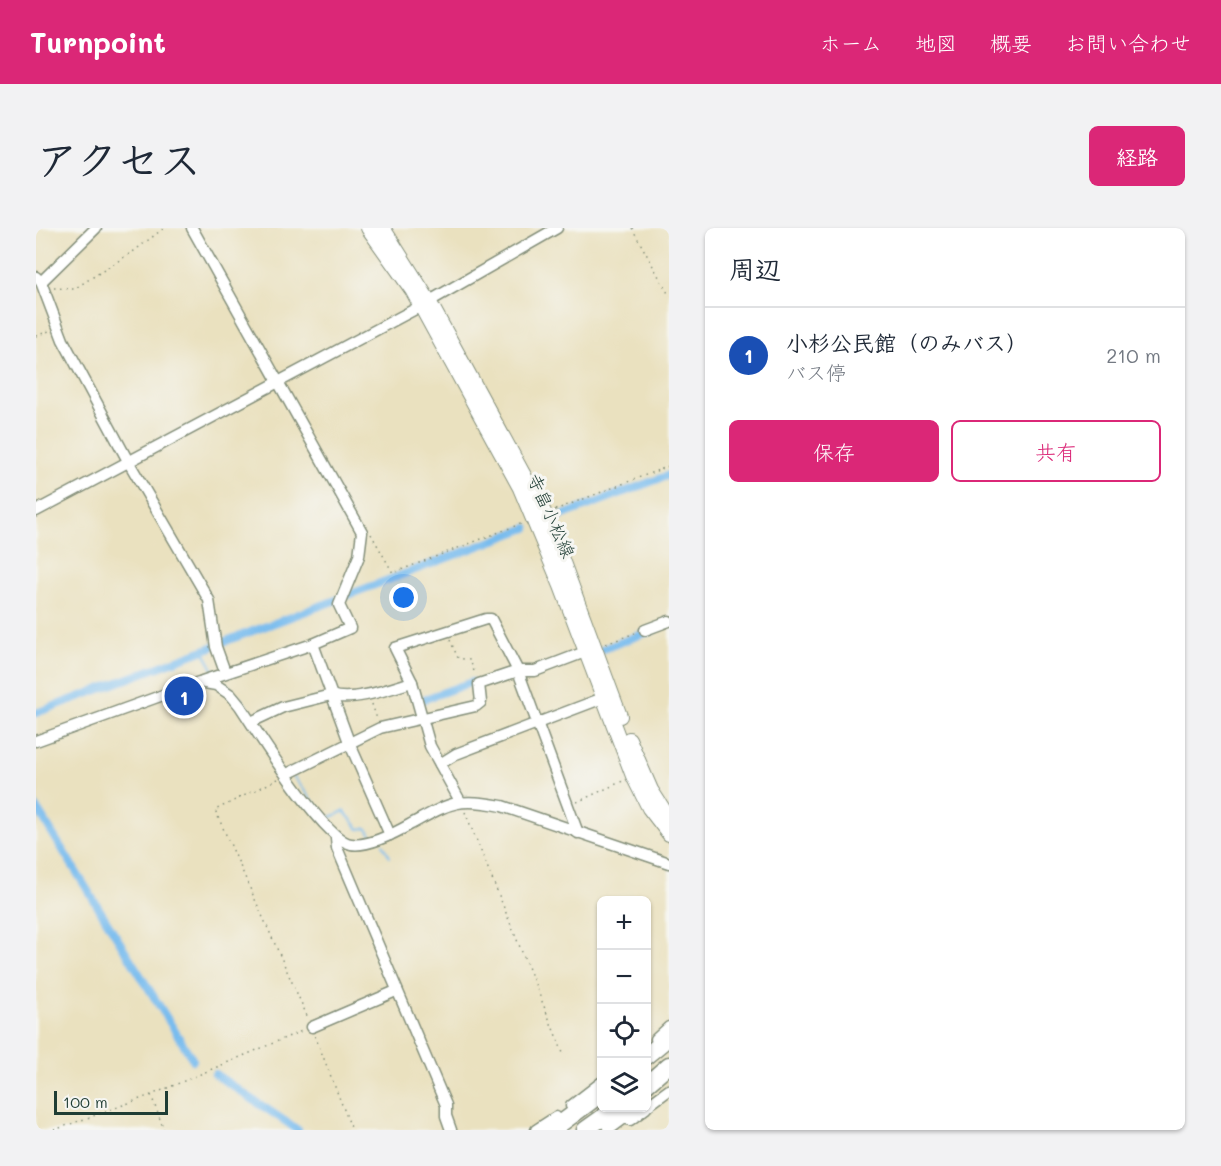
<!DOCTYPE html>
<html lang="ja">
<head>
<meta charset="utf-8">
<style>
  :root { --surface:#fff; --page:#f2f2f3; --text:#1f2937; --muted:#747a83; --line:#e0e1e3; --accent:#db2777 }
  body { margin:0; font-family:Mali,"Klee One",sans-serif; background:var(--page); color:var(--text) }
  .controls { position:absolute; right:18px; bottom:18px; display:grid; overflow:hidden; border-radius:9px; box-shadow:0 2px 4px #0004 }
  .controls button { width:54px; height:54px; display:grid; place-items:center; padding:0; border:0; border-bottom:2px solid var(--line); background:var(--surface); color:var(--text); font:30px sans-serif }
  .scale { position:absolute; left:18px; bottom:15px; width:114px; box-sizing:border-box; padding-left:6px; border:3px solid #1f3d34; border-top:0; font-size:16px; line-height:21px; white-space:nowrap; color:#1f3d34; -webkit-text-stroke:4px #f6f6f2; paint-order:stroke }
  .you { position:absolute; left:368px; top:370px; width:21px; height:21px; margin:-15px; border:4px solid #fff; border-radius:50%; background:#1a73e8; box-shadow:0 0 0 9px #1a73e833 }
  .badge { display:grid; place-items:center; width:39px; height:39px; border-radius:50%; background:var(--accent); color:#fff; font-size:20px; font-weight:700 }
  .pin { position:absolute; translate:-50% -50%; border:3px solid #fff; box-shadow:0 2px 6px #0006 }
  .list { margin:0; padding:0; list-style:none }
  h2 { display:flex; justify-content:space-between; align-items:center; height:78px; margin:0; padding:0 24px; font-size:26px }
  h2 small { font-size:20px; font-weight:400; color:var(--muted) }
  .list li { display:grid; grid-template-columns:39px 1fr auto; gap:18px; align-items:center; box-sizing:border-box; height:96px; padding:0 24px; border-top:2px solid var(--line) }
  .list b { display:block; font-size:22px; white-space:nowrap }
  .list p { margin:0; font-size:20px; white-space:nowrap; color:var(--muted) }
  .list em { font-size:20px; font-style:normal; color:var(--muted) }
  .actions { display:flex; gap:12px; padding:18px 24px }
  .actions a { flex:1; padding:14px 0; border:2px solid var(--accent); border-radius:9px; text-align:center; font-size:21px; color:var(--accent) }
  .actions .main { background:var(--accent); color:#fff }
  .icon { flex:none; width:33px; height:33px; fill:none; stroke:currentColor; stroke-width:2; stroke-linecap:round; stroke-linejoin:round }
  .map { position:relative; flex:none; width:633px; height:902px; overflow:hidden; border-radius:9px }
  header { display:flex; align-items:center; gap:36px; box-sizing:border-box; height:84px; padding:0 30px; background:var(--accent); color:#fff }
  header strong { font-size:28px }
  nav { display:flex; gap:33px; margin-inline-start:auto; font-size:21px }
  .intro { display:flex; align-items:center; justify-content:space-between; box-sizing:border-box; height:144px; padding:0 36px }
  h1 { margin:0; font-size:42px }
  .button { padding:15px 27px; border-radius:9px; background:var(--accent); color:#fff; font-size:21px; font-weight:700 }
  main { display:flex; gap:36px; padding:0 36px }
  aside { flex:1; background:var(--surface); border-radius:9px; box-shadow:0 2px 4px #0004 }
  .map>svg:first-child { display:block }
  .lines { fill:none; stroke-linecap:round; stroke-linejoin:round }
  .stream { stroke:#78bcee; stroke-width:2 }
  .canal { stroke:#78bcee; stroke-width:8 }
  .minor-casing { stroke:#848f7a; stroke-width:13 }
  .major-casing { stroke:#848f7a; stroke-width:16 }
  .highway-casing { stroke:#848f7a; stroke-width:19 }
  .path { stroke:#848f7a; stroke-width:1.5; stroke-dasharray:1.5 4.5; stroke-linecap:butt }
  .minor { stroke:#fff; stroke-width:10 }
  .major { stroke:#fff; stroke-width:14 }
  .highway { stroke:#fff; stroke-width:16 }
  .labels { text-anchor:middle; stroke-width:6; stroke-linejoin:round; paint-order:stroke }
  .street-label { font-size:18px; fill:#1f3d34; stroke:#f6f6f2 }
</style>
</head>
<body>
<header>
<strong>Turnpoint</strong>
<nav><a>ホーム</a><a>地図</a><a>概要</a><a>お問い合わせ</a></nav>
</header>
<div class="intro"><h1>アクセス</h1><a class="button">経路</a></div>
<main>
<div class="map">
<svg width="633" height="902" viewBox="0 0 633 902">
  <rect width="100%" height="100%" fill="#f6f6f2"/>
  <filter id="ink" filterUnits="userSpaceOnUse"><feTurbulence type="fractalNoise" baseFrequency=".0167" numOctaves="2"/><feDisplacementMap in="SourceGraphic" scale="12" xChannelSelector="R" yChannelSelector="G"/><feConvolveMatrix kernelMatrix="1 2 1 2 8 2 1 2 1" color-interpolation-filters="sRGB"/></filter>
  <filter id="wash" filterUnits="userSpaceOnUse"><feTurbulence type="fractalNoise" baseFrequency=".008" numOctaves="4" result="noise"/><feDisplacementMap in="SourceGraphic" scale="24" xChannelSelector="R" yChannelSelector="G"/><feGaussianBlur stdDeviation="1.35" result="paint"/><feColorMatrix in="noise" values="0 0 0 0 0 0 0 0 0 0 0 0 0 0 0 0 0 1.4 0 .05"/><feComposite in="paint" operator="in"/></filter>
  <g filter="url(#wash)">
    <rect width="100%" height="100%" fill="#eae1bf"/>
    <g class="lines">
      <g class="stream">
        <path d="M167,422L178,443"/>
        <path d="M190,456L196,462"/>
        <path d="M201,466L217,488"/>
        <path d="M224,498L236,518"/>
        <path d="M257,548L291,591L308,583L323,601L330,600L336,607"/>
        <path d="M347,616L354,629"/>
      </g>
      <g class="canal">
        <path d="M517,291L633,247"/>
        <path d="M312,367L491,300"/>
        <path d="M182,416L300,372"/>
        <path d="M567,421L617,402"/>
        <path d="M386,472L436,454"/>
        <path d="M0,485L176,419"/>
        <path d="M0,579L157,832"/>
        <path d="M179,846L262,902"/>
      </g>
    </g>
  </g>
  <g filter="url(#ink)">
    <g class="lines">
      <defs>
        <g id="minor">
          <path d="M156,0L326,304L323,328L303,377L314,400L277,416L166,453"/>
          <path d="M0,49L5,54L27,112L92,233L173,372L180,419L189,444"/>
          <path d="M5,54L60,0"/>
          <path d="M0,283L385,78L521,0"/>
          <path d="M609,402L633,393"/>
          <path d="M277,416L313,514L354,607"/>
          <path d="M376,454L394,518L424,573"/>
          <path d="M215,494L247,479L295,467C315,475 356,460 376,454L359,420L450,391H455L482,443L542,605"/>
          <path d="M0,513L163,454L180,457L195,467L204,478C221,504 288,612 315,616C332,619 361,604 375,596C414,575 421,569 466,578L633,635"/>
          <path d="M404,536L420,526L567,470"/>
          <path d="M251,546L344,500L440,478L445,474L443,456L482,443H499L549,424"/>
          <path d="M300,610L301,620L410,877V888L415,902"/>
          <path d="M276,799L360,763"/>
          <path d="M620,811L633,799"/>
          <path d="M535,878L566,854"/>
          <path d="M610,879L633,862"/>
          <path d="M594,892L610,880"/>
          <path d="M500,902L520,889"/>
        </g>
        <g id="major">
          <path d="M332,0L376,62L484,260L525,358L597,548L613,580L633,606"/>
          <path d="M347,0L393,73L509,286L584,488"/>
          <path d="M593,511L615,562L633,590"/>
        </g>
        <g id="highway">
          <path d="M610,828L633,809"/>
          <path d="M610,857L633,837"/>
          <path d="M574,897L597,880"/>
          <path d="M516,902L566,865"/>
          <path d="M549,902L580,880"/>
        </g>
      </defs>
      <use href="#minor" class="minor-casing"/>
      <use href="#major" class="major-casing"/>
      <use href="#highway" class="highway-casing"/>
      <g class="path">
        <path d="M596,0L633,67"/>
        <path d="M18,60L38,61L98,23L128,0"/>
        <path d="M0,108L13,103"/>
        <path d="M519,282L633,238"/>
        <path d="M335,306L357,345L487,295"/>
        <path d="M414,412L422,430L434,432L439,446"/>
        <path d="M570,416L599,405"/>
        <path d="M336,476L341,491"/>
        <path d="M242,551L179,582L272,790"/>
        <path d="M541,574L589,552"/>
        <path d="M429,584L527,825"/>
        <path d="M279,808L316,902"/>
        <path d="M115,867L128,902"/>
        <path d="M18,902L115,867L268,802"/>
      </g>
      <use href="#minor" class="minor"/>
      <use href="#major" class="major"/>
      <use href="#highway" class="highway"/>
    </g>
  </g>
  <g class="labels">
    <g class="street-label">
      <text transform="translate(515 288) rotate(66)" y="6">寺畠小松線</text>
    </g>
  </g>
</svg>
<div class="controls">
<button>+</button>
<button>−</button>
<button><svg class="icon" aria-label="locate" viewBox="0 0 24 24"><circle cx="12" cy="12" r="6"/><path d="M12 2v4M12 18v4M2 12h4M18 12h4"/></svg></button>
<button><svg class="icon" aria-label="layers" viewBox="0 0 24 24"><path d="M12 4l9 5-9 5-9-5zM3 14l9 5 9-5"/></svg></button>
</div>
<div class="scale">100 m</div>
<div class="you"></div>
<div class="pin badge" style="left:148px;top:468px;background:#1a4fb4">1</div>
</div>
<aside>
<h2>周辺<small></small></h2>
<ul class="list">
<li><span class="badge" style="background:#1a4fb4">1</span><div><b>小杉公民館（のみバス）</b><p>バス停</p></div><em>210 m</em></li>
</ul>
<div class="actions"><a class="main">保存</a><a>共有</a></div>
</aside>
</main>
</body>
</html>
